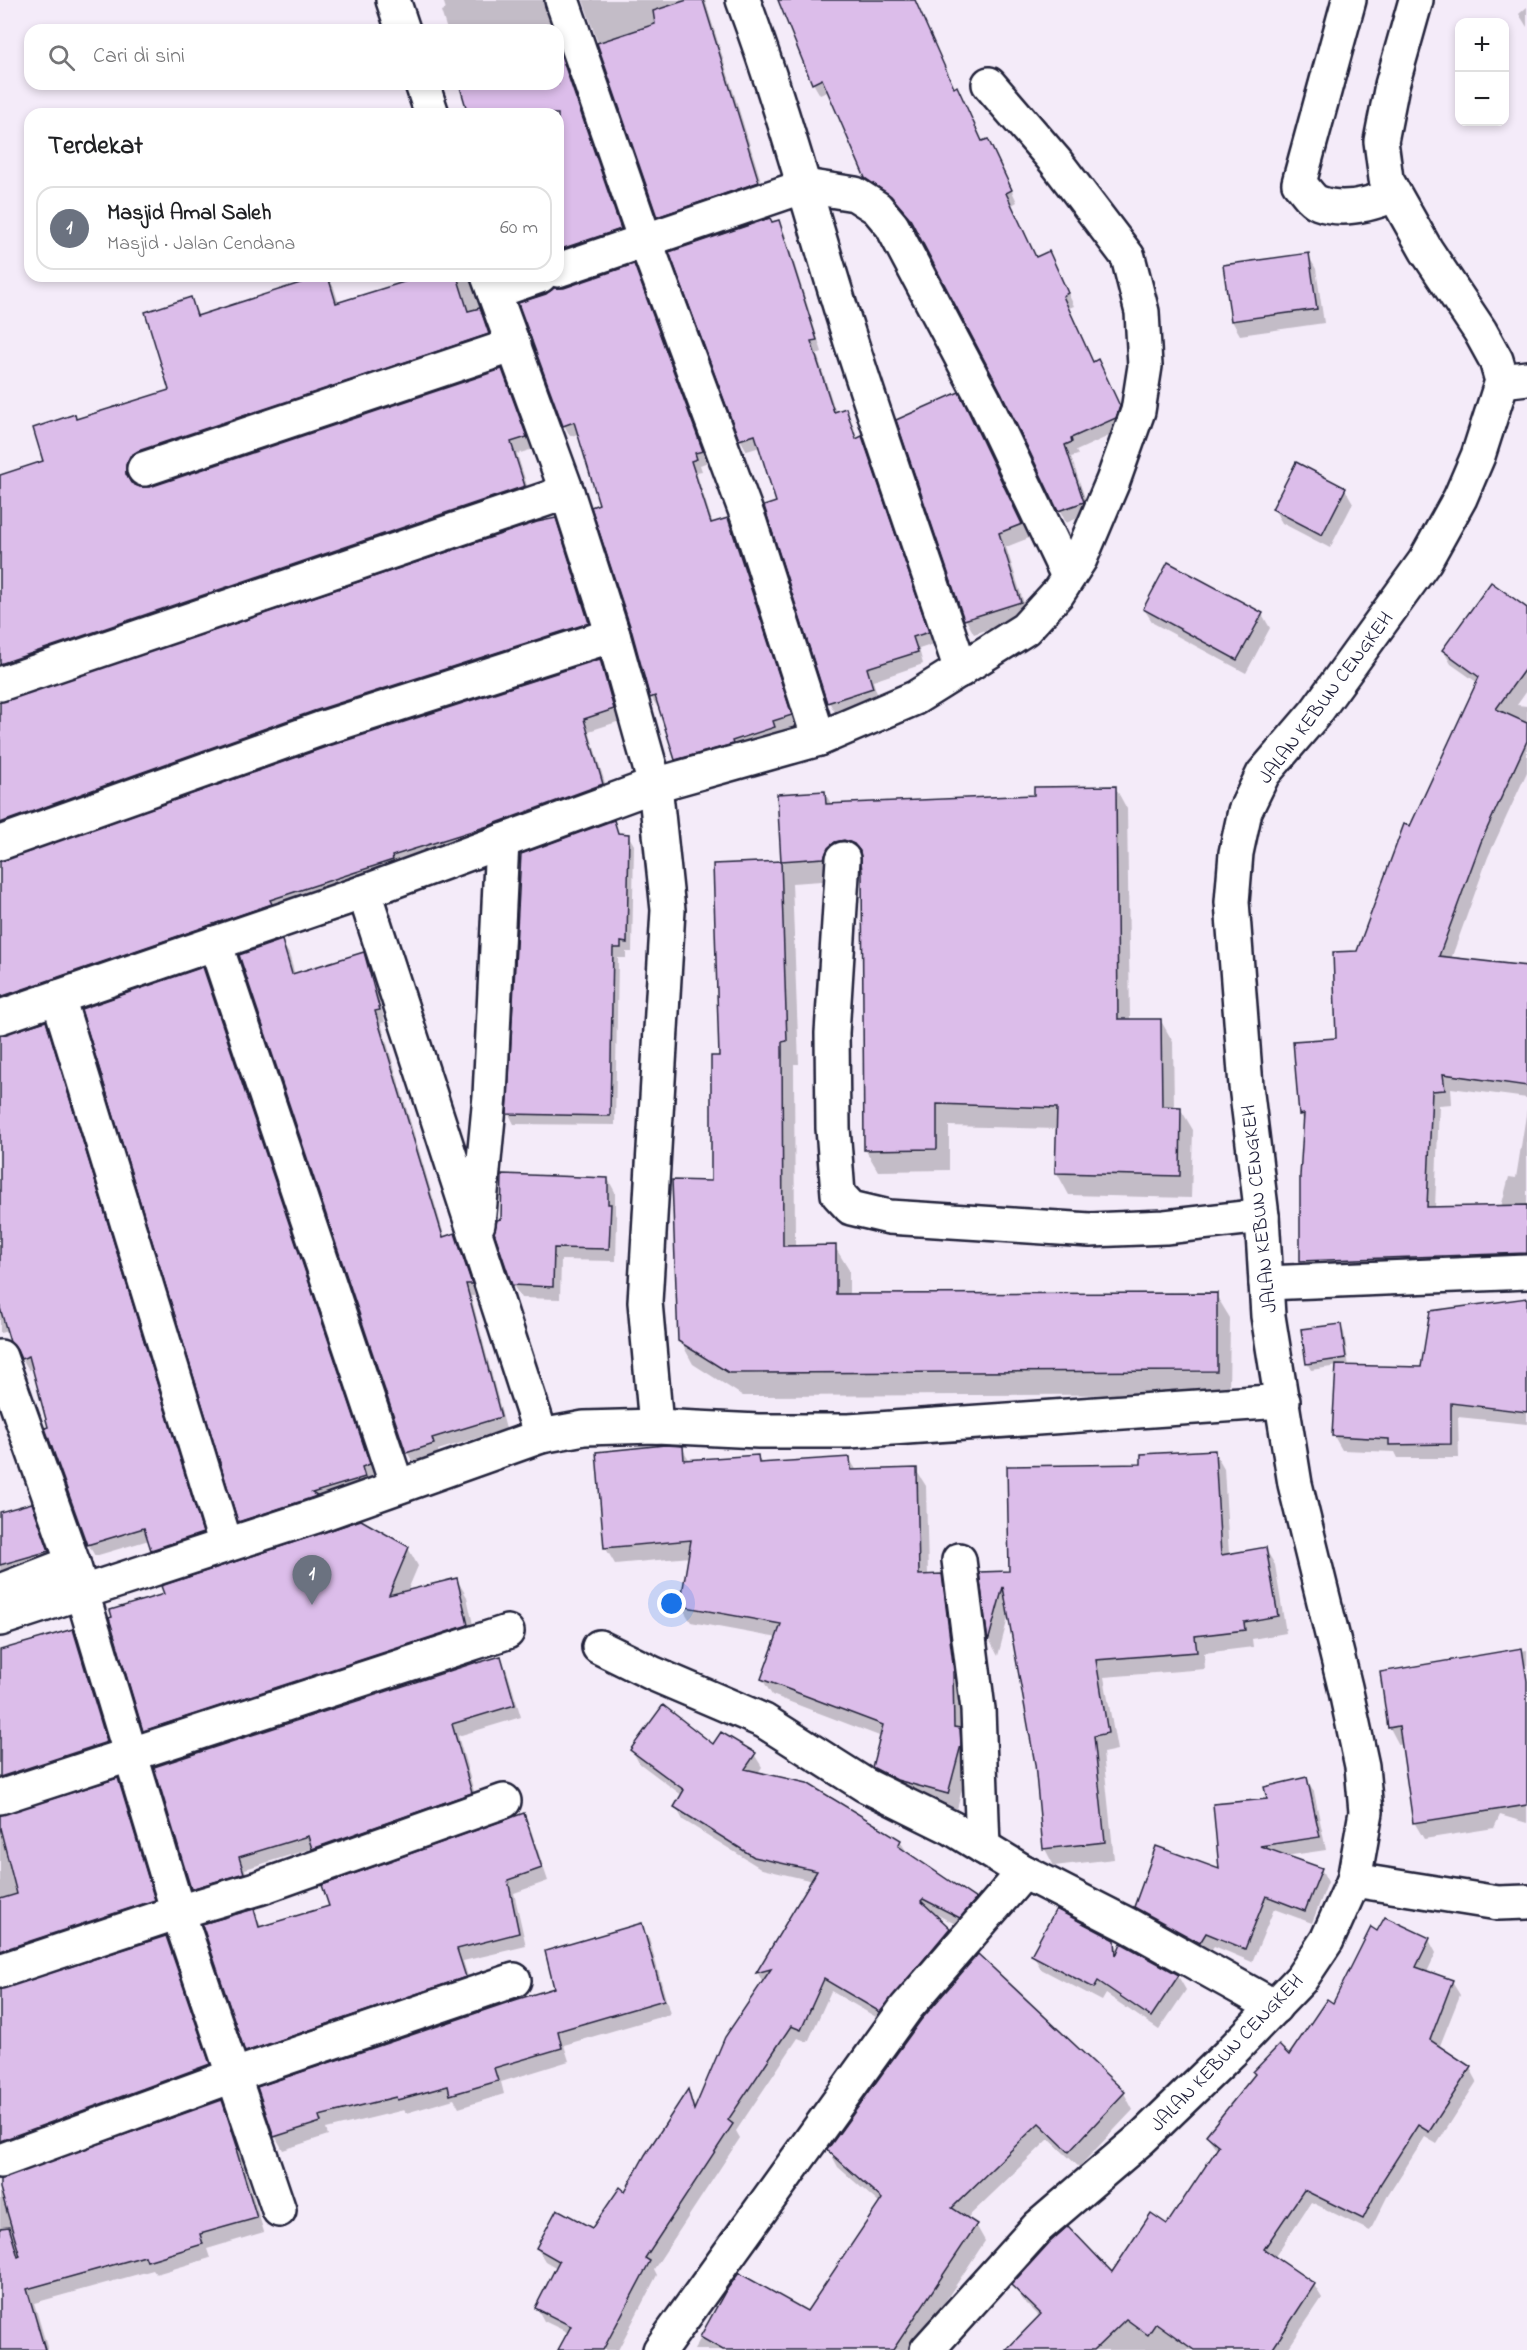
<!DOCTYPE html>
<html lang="id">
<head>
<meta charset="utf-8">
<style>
  :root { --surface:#fff; --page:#f6f6f6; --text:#202124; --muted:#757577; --line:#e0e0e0; --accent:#2563eb }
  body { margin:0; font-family:"Indie Flower",sans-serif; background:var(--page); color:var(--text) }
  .controls { position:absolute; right:18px; top:18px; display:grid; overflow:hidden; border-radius:12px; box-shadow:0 3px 9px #0003 }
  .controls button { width:54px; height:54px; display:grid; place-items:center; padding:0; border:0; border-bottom:2px solid var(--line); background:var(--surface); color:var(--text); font:30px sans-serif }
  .you { position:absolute; left:672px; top:1604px; width:21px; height:21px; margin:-15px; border:4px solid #fff; border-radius:50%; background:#1a73e8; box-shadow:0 0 0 9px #1a73e833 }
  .badge { display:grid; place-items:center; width:39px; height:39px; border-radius:50%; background:var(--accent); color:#fff; font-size:20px; font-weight:700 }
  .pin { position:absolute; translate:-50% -50px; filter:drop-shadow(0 2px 3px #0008) }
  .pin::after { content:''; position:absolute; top:32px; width:21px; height:18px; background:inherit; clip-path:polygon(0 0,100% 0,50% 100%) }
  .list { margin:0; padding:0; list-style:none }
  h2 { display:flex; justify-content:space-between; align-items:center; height:78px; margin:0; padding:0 24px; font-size:26px }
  h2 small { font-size:20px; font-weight:400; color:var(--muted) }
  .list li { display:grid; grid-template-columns:39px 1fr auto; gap:18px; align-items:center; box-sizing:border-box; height:84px; margin:0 12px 12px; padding:0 12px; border:2px solid var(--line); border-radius:18px }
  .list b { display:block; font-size:22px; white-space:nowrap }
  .list p { margin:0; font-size:20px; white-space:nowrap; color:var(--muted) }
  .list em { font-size:20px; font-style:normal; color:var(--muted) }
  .icon { flex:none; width:33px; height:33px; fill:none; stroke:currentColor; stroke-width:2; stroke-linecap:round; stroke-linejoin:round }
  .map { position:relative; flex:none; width:1527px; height:2350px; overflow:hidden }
  .search { position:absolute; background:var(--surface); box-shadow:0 3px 9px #0003; left:24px; top:24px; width:540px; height:66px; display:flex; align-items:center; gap:15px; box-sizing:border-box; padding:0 21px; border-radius:18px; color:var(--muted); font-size:22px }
  .panel { position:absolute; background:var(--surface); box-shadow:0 3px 9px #0003; left:24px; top:108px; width:540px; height:174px; border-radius:18px }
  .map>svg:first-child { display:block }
  .shadow { fill:#0003 }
  .building { fill:#dcbdea; stroke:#22223b; stroke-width:1.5 }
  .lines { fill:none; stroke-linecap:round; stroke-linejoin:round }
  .street-casing { stroke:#22223b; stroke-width:38 }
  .secondary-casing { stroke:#22223b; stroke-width:38 }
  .street { stroke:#fff; stroke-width:33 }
  .secondary { stroke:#fff; stroke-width:33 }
  .labels { text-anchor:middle; stroke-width:6; stroke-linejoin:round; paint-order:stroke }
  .street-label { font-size:20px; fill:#22223b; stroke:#fff }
</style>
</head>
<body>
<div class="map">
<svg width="1527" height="2350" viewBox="0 0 1527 2350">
  <rect width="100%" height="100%" fill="#f4ebf9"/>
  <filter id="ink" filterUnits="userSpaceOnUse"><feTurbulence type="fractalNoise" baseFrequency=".0167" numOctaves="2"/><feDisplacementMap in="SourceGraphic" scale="12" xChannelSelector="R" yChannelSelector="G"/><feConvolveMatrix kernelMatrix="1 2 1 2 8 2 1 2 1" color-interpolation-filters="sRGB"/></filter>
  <g filter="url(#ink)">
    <g class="shadow">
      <path d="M443,0H554L550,9L554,30H447L441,11L446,9Z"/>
      <path d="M583,0H705L765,194L665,228L658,216Z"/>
      <path d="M779,0H897L933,42L955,89L957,88L963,100L983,143L988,141L994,152L1017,202L1012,205L1036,259L1049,253L1055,265L1074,306L1069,308L1094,363L1098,361L1105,373L1126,419L1122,430L1076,451L1078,455L1071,457L1090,513L1066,523L1002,391L916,227L900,208L874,190L829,91L820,95L813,83Z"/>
      <path d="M1527,7V27L1519,14Z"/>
      <path d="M558,42L627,241L558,265V114H469L463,84H558Z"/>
      <path d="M778,222L785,234L822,352L817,354L836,413L845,410L852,422L858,440L861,438L868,450L934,644L919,649L923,664L873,681L879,700L836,714L829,702L778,503L760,447L747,451L740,439L772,224Z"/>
      <path d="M1308,255L1316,269L1324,323L1240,335L1232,321Z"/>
      <path d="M633,266L640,277L708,462L700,465L702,471L696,472L713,524L727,519L734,530L797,726L778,732L780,738L683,770L677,759L660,708H658L651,697L601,505L579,434L570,436L564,425V289Z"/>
      <path d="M327,276L334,288L339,304L428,276H480L476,285V296L495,346L132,479V485L141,489L150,488L501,371L508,382L533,449L517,454L531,498L0,678V477L45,462L77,421L171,391L191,299L199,317Z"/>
      <path d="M966,408L1029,538L1006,547L1028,616L974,634L966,620L898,421Z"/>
      <path d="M1345,489L1353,503L1330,548L1282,523L1274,509Z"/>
      <path d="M555,519L562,531L595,635L0,837V704Z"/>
      <path d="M1144,609L1262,614L1270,628L1246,673L1153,623Z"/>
      <path d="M1527,610V691L1517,705L1527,706V772L1488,857L1451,959L1527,967V1098L1451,1088L1452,1104L1439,1105L1435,1208L1501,1207L1509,1177L1516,1178L1527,1109V1267L1309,1275L1301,1261V1176L1305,1122L1300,1114L1338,1040L1358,953L1411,828L1478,683L1451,664L1443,650Z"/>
      <path d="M600,661L606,672L620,721L589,731L609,796L0,1011V863Z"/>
      <path d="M1115,787L1127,809L1130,1021H1161L1173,1042L1174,1108H1180L1193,1130L1191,1198L1069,1195L1057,1173L1058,1129L949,1126V1170L878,1171L865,1149L863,864L857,862L836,880L792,883L799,1064H794L795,1248L835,1247L849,1270V1295H1216L1230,1318L1229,1394L743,1396L693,1364L680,1340L713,1182L721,1058L715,865L783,863L778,795L824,792L832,805L1035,797Z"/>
      <path d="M613,822L620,835H628L634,845L632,952H626V958H618L615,1125L514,1124L509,1114Z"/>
      <path d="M282,942L289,954L295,975L363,954L370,966L385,1022L381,1023L445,1238L455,1235L461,1247L477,1296H471L506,1429L438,1450L439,1457L414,1464L407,1452Z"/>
      <path d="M203,969L209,981L375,1476L367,1479L370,1489L247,1533L240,1521Z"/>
      <path d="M45,1023L52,1035L208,1545L159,1561L149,1540L95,1556L88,1544L34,1368L29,1370L11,1341L8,1331L0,1333V1037Z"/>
      <path d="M608,1179L615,1192V1214L617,1218L616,1261L561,1260L560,1299L521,1298L513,1285L502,1221Z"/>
      <path d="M1527,1300V1424L1458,1417L1459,1458H1398L1395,1452L1342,1450L1334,1436L1338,1366L1311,1370L1307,1363L1340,1325L1344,1332L1349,1367L1422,1369Z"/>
      <path d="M682,1448L690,1461L757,1456L762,1464L849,1458L857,1471L916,1470L926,1486L928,1576L941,1575L951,1592L969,1763L957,1809L908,1796L883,1784L874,1767L882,1737L772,1695L762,1679L778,1638L691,1622L681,1606L690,1557L615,1564L605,1547Z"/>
      <path d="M1214,1451L1224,1468L1229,1555L1265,1548L1275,1565L1286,1633L1252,1639L1253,1647L1204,1653L1205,1669L1104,1677L1117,1750L1103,1753L1114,1859L1054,1866L1045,1849L1036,1764L1009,1614L998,1656L990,1641L981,1574L1010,1572L1143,1465Z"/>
      <path d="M31,1505L38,1517L54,1563L0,1579V1514Z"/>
      <path d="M408,1548L418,1566L407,1592L457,1580L467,1597L477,1643L155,1748L144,1730L113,1618Z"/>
      <path d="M72,1630L81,1644L114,1757L0,1795V1652Z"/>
      <path d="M1527,1650V1823L1500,1815L1494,1828L1424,1839L1414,1822L1403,1744L1399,1745L1390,1728L1381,1673Z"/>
      <path d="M500,1658L507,1671L521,1717L458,1736L478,1805L320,1861L313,1848L245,1869L250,1886L199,1901L192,1888Z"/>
      <path d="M714,1746L754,1754L762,1767L757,1774L900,1841L908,1854L975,1900L982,1912L967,1930L930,1911L949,1929L956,1942L888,2024L831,1991L808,2042L798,2038L736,2131L740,2138L654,2269L657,2275L618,2350H560L569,2333L544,2321L537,2308L557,2268L545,2261L537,2248L593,2230L626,2193L688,2092L696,2109L763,1983L758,1973L813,1881L762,1869L683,1820L676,1807L683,1796L639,1763L632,1750Z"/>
      <path d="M1307,1779L1314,1792L1326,1850L1285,1856L1321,1869L1328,1882L1312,1923L1274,1909L1252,1962L1214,1946L1207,1956L1143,1920L1136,1907L1221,1871L1268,1800Z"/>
      <path d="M117,1780L126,1794L162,1914L0,1969V1817Z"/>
      <path d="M523,1815L530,1827L548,1881L514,1893L526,1946L463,1961L472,1989L254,2064L247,2051L253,1911L262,1928L331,1907Z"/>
      <path d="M641,1925L649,1938L670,2014L564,2045L569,2061L501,2082L504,2094L459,2108L454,2099L406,2113L404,2110L326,2129L328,2135L283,2150L275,2136L556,1989Z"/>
      <path d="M1378,1933L1429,1940L1436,1953L1427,1972L1452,1982L1460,1995L1439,2048L1470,2068L1477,2081L1437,2144L1425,2137L1387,2197L1370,2231L1311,2202L1274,2258L1314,2285L1322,2298L1287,2350H1009L1040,2317L1021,2298L1013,2285L1112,2275L1168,2226L1218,2151L1207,2136L1289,2057L1334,2005Z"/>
      <path d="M166,1937L174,1951L217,2079L0,2158V1991Z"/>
      <path d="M1114,1941L1119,1951L1178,1976L1186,1990L1159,2030L1106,1994L1102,2001L1041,1969L1033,1955Z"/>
      <path d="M978,1956L1124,2093L1133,2110L1079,2167L1049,2139L966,2219L976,2225L985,2241L913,2350H694L726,2293L808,2313L880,2204L838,2167L829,2150Z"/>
      <path d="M221,2102L229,2116L245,2163H243L264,2232L207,2249L210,2258L156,2274L153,2270L34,2303L48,2350H0V2181Z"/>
    </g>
    <g class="building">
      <path d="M687,0H703L759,182L657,217L597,43L655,24L653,11Z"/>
      <path d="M778,0H915L954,88L957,86L982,141L988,139L1012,190L1006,193L1036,257L1049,251L1068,293L1063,296L1093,362L1098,359L1120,406L1116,418L1071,438L1072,442L1065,445L1084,502L1058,511L1001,392L909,217L891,196L865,178L822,79L812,84Z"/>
      <path d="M561,55L621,229L558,250V114H468L460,87L470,84H558V56Z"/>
      <path d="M770,218L772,222L779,220L817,340L811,341L834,412L846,408L856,439L862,436L929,632L913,637L918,652L867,668L873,688L827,703L764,506L776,502L755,435L739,440L669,252Z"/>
      <path d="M1309,253L1317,309L1231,321L1223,265Z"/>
      <path d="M634,264L703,451L695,453L697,459L691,461L711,523L728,518L792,715L773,721L775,727L732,741L733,744L675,760L655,696L650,698L631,629L591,507L599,504L574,422L563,426L518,303L546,294L554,288H564Z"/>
      <path d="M322,276H328L336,303L423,276H457L468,311L480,308L489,334L138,451L130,456L126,465V474L131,483L140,487H150L502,369L527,437L511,442L525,486L0,664V475L43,461L33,428L75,414L76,419L169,390L145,312L191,297L197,316Z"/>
      <path d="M959,392L1022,524L999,533L1021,602L964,620L896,420Z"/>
      <path d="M1296,462L1346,488L1322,535L1272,509Z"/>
      <path d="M556,518L589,623L314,711L0,823V702L537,522Z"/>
      <path d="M1168,562L1263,613L1237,660L1143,609Z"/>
      <path d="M1491,582L1527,608V666L1496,709L1527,723V741L1481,842L1439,956L1527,966V1086L1443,1074L1445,1090L1432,1091L1427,1207L1527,1205V1253L1300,1261V1176L1304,1114L1299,1115L1293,1041L1336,1038L1333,952L1357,951L1404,824L1410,826L1479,677L1442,650Z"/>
      <path d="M600,659L614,709L584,719L603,784L488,826L392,856L393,860L270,900L272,904L0,997V861L326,747Z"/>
      <path d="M1116,786L1118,1019H1161L1162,1106L1181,1107L1180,1176L1055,1173L1057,1108L937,1104V1149L864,1150L862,872L860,851L854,844L844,840L835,842L828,848L824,858L781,861L777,794L825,791L826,804L1034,795V787Z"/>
      <path d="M614,820L618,833L629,834L627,943L621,942V948H613L610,1116L507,1114L521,854Z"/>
      <path d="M781,861L787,1041L782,1042L783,1246L836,1245V1294L1217,1293V1371L729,1373L678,1341L672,1180L711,1181V1056H719L713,864Z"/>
      <path d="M282,940L292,974L364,952L380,1010L375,1011L443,1237L455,1233L472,1284H466L501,1417L432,1438L434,1444L406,1453L239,955Z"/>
      <path d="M203,967L370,1464L362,1467L365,1477L312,1493L317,1496L238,1522L81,1009Z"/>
      <path d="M46,1021L203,1533L151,1550L144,1528L87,1545L45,1428L48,1427L29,1356L21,1359L17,1350L10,1342L0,1308V1035Z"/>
      <path d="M502,1174L608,1178V1204H611L609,1249L554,1248L553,1287L512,1285L494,1232L497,1220L501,1219Z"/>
      <path d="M1527,1298V1412L1451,1403V1444L1389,1445V1439L1332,1436L1336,1365L1421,1367L1430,1311Z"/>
      <path d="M1341,1324L1346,1358L1306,1364L1301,1329Z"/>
      <path d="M665,1445L683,1446L684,1460L758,1455L759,1463L850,1457L851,1470L917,1468L919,1575L942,1574L954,1672H953L954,1727L960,1728L961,1745L948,1794L897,1780L872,1767L883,1725L761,1679L781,1624L680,1606L691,1540L604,1548L596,1452Z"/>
      <path d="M1215,1450L1221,1555L1266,1547L1278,1616L1244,1622L1245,1630L1195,1636L1197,1652L1096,1660L1108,1733L1094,1736L1105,1842L1043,1849L1035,1764L1003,1587L988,1642L979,1572L1009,1571L1007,1466L1141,1464V1454Z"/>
      <path d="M32,1503L49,1551L0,1565V1512Z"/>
      <path d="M361,1520L409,1547L389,1595L457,1578L468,1625L143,1731L109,1618L112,1617L110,1610L164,1594L161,1586Z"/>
      <path d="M73,1629L107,1742L0,1777V1650Z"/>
      <path d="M1522,1648L1527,1681V1805L1413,1823L1399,1726L1388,1728L1380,1672Z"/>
      <path d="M501,1656L515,1705L452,1724L472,1793L312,1849L308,1836L239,1857L244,1873L191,1889L154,1767L477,1662V1663Z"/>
      <path d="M663,1705L713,1744L721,1732L756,1753L745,1769L807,1783L901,1840L898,1846L976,1899L960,1918L923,1899L921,1901L950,1928L880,2012L824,1979L801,2030L791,2026L728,2120L733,2124L645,2258L650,2261L603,2350H558L571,2326L535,2308L559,2261L536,2248L557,2209L592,2228L620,2187L625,2191L645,2155L688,2089L694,2110L725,2037L771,1969L756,1973L817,1871L754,1857L674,1807L684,1790L630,1750Z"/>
      <path d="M1307,1777L1320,1837L1260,1846L1322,1868L1305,1911L1266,1896L1245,1949L1206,1933L1200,1943L1134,1907L1156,1846L1219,1869L1213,1804L1267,1799L1264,1787Z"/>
      <path d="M118,1778L155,1900L0,1951V1899L17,1894L0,1828V1815Z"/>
      <path d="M524,1813L542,1868L508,1880L519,1933L457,1949L466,1977L245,2052L202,1924L254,1909L259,1927L329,1906L322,1885Z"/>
      <path d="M1056,1909L1115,1940L1116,1956L1121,1943L1179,1975L1151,2017L1098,1981L1094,1988L1031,1955Z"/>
      <path d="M1385,1917L1430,1938L1416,1967L1453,1980L1430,2040L1471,2067L1429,2132L1418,2125L1381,2183L1363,2219L1304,2190L1264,2249L1315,2284L1272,2350H1194L1156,2323L1148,2335L1126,2319L1094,2350H1006L1041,2314L1011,2285L1049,2243L1068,2226L1112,2272L1151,2213L1167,2224L1219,2146L1206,2135L1255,2074L1253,2072L1279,2045L1289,2055L1327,1999L1333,2003L1371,1927L1377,1931Z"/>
      <path d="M642,1923L664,2000L558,2031L562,2048L494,2068L498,2081L450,2095L448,2086L397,2100L396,2097L319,2116L321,2122L274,2137L257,2087L515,2000L554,1988L545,1951Z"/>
      <path d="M166,1936L210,2064L0,2141V1989Z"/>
      <path d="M978,1954L1125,2092L1069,2152L1039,2123L952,2208L977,2224L893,2350H723L700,2337L725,2292L739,2273L807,2311L882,2199L827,2150L921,2020Z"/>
      <path d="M222,2100L238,2149H236L257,2218L200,2234L203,2244L147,2261L145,2256L27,2289L45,2350H0V2228L9,2227L18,2257L20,2256L0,2188V2179Z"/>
    </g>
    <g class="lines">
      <defs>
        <g id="street">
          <path d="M393,0L403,30"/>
          <path d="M562,0L645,240L750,523L819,739"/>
          <path d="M743,0C785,113 815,228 851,342C886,452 925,561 961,670"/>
          <path d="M1349,0L1299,183C1305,189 1311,200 1319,203C1343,212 1372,204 1394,195"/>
          <path d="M422,84L432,114"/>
          <path d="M558,270L805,186L855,194L877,208L892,226L984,400L1068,576"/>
          <path d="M488,276L567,492L613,635L655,785L668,910L645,1302L656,1426"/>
          <path d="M494,292L540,276"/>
          <path d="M1502,381L1527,378"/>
          <path d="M144,469L514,345"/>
          <path d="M0,684L567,492"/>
          <path d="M0,843L320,729L613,635"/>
          <path d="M843,859L832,1033L833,1128L838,1194L851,1208L889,1217L1090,1230L1165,1227L1262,1216"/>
          <path d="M364,892L541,1436"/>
          <path d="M215,943L397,1486"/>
          <path d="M58,997L226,1545"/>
          <path d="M0,1017L364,892L655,785L819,739L915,698L1025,629L1058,593L1080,559L1113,481L1138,411L1145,366L1142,312L1128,257L1056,162L989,84"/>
          <path d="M478,1224L490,1096L502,841"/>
          <path d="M1266,1283L1527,1272"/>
          <path d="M0,1357L73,1563L178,1912L279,2210"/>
          <path d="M959,1560L978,1709L983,1847"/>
          <path d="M0,1591L73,1563"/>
          <path d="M0,1619L316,1516L541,1436L584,1428L656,1426L758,1431H849L1283,1401"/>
          <path d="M599,1647L654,1674L764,1721L865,1785L952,1828L1024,1872L1128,1925L1275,2007"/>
          <path d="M0,1797L507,1632"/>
          <path d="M1354,1880L1498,1903L1527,1902"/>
          <path d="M0,1971L178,1912L259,1888L504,1801"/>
          <path d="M0,2161L235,2075L514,1980"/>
          <path d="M660,2350L906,2008L1024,1872"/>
        </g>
        <path id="secondary" d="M927,2350L1038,2227L1142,2138L1231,2052L1301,1979L1327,1940L1354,1880L1366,1812L1362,1766L1345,1687L1295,1484L1268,1316L1262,1216L1246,1086L1232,902L1236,853L1245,811L1263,774L1316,712L1425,561L1460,498L1478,456L1502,381L1496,360L1480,331L1426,250L1386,179L1381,141L1392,85L1416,0"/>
      </defs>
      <use href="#street" class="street-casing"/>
      <use href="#secondary" class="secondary-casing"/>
      <use href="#street" class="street"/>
      <use href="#secondary" class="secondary"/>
    </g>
  </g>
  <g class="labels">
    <g class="street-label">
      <text transform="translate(1325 697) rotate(-53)" y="7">JALAN KEBUN CENGKEH</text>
      <text transform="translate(1258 1209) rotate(-96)" y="7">JALAN KEBUN CENGKEH</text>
      <text transform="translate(1226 2052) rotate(-46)" y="7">JALAN KEBUN CENGKEH</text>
    </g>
  </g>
</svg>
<div class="controls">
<button>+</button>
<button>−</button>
</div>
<div class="you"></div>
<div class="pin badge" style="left:312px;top:1605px;background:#6b7280">1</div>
<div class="search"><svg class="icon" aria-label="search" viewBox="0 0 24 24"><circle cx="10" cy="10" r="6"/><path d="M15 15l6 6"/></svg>Cari di sini</div>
<section class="panel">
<h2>Terdekat<small></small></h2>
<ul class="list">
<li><span class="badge" style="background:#6b7280">1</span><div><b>Masjid Amal Saleh</b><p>Masjid · Jalan Cendana</p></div><em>60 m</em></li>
</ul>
</section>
</div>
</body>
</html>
